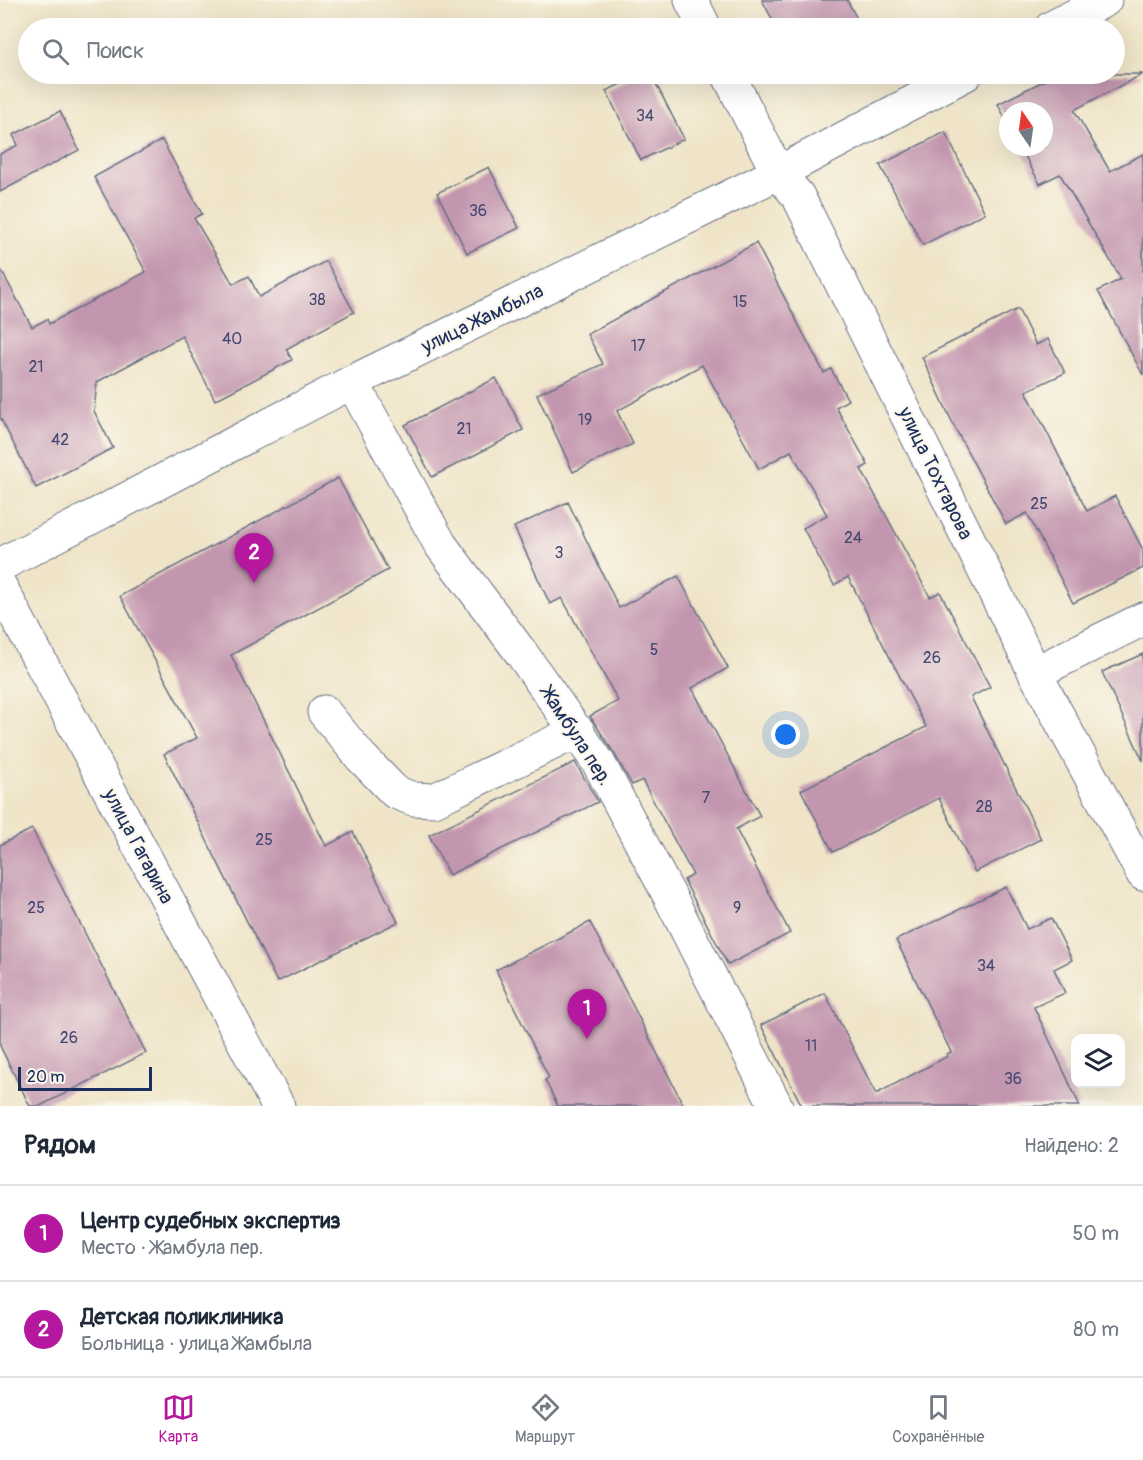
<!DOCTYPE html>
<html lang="ru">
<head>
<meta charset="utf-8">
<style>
  :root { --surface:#fff; --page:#f6f6f7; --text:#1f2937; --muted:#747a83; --line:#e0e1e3; --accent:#b5179e }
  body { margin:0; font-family:Pangolin,sans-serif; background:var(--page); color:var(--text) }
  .controls { position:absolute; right:18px; bottom:18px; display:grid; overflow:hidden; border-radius:12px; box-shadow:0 6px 24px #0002 }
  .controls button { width:54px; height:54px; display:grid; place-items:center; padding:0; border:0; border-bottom:2px solid var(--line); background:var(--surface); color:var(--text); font:30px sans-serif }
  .compass { position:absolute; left:999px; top:102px; width:54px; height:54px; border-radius:50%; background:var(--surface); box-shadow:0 6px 24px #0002; rotate:347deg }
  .scale { position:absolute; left:18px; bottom:15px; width:134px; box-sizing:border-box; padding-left:6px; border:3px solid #1b2f5e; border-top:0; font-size:16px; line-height:21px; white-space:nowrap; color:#1b2f5e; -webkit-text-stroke:4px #fbf7ec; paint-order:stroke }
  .you { position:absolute; left:786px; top:735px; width:21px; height:21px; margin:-15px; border:4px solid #fff; border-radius:50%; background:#1a73e8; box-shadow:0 0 0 9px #1a73e833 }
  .badge { display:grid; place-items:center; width:39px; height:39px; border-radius:50%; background:var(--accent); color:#fff; font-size:20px; font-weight:700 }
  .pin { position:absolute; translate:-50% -50px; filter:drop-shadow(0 2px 3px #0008) }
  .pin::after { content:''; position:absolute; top:32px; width:21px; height:18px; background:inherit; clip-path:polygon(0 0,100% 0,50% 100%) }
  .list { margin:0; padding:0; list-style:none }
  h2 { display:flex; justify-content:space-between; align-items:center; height:78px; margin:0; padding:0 24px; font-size:26px }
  h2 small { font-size:20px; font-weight:400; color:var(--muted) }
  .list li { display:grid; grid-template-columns:39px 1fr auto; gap:18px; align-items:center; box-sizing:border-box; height:96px; padding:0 24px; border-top:2px solid var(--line) }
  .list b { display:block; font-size:22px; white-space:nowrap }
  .list p { margin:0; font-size:20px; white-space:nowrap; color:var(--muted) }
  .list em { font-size:20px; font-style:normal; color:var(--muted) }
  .icon { flex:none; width:33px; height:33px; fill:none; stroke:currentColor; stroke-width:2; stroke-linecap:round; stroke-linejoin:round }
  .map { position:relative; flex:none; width:1143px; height:1106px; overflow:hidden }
  .search { position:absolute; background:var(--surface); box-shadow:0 6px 24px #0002; left:18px; right:18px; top:18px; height:66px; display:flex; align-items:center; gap:15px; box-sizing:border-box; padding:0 21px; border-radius:33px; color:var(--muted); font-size:22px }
  .sheet { height:270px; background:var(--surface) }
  nav { display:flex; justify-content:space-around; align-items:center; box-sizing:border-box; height:84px; border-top:2px solid var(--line); background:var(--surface); font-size:16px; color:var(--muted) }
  nav a { display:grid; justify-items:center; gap:3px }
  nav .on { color:var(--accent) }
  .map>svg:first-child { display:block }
  .building { fill:#c396af }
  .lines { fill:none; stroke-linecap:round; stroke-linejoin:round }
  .street-casing { stroke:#656e83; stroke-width:35 }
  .street { stroke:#fff; stroke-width:33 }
  .labels { text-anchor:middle; stroke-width:4.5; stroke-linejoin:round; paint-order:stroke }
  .number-label { font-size:16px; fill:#454972 }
  .street-label { font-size:20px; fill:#1b2f5e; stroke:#fbf7ec }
</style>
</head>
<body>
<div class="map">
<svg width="1143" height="1106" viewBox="0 0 1143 1106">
  <rect width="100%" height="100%" fill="#fbf7ec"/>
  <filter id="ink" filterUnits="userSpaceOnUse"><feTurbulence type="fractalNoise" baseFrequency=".0167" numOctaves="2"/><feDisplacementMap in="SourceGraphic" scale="12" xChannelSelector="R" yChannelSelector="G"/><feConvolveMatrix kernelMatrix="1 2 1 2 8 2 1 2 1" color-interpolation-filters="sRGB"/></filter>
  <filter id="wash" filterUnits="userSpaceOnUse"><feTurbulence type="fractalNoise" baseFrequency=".008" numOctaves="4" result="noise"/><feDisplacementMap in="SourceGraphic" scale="24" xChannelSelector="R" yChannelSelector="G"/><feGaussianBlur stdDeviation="1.35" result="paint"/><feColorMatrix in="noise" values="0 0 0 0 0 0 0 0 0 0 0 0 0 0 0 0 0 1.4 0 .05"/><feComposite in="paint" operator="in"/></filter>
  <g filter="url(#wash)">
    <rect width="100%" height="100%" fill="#efe4c7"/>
    <g id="blocks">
      <g class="building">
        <path d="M762,0H847L862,28H777Z"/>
        <path d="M642,74H651L684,139L641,160L606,91Z"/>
        <path d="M1057,74H1143L1074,110L1110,171L1143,154V375L1098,291L1121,279L1060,174L1040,184L1020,147H1044V111H1008V124L998,104Z"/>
        <path d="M60,111L79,150L0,192V154L18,145L13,135Z"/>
        <path d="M945,132L985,213L923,245L880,165Z"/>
        <path d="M162,140L202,214L194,218L233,284L249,276L259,297L326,261L354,312L286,349L292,360L215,400L182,336L97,382L94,411L113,448L36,488L0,417V268L32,327L47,319L49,324L146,272L94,177Z"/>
        <path d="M489,167L519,228L467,253L437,193Z"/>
        <path d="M756,243L824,373L831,369L848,400L836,407L868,465L861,469L930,597L940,592L990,687L971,697L1041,839L975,872L939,798L833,852L801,790L926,727L848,577L834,585L803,528L827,515L791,451L759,469L702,365L617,411L633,444L573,472L537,394L603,364L587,334Z"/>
        <path d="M1018,309L1036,345L1048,339L1065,373L1026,391L1087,511L1115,496L1143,550V568L1073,603L1027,513L1006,524L954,426L922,357Z"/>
        <path d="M496,378L523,430L432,477L405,425Z"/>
        <path d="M338,478L388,570L231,655L326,846L353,832L398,922L277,982L164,754L197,738L120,596Z"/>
        <path d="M568,502L619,608L678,576L728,668L692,688L760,816L736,829L790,933L728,965L684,880L693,875L642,780L632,785L614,753L590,716L618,701L562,598L550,604L514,527Z"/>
        <path d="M1143,654V761L1102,672Z"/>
        <path d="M575,762L598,802L449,875L429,835Z"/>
        <path d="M32,829L146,1053L40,1106H30L0,1046V845Z"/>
        <path d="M1006,887L1027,929L1051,918L1072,960L1054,969L1065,993L1034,1007L1080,1106H802L761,1025L825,993L876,1094L948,1056L947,1054L951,1052L896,940Z"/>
        <path d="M590,922L684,1106H558L545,1080L549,1078L496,970Z"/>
      </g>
    </g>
  </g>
  <g filter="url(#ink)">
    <use href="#blocks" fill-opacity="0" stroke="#656e83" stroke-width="1.5"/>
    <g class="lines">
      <defs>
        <g id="street">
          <path d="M691,0L705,28"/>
          <path d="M1051,28L1105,0"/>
          <path d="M728,74L778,173L798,196L1035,673L1143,874"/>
          <path d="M352,382L440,544L522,654L598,762L668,893L776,1106"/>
          <path d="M0,565L352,382L778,173L966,74"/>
          <path d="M0,586L278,1106"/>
          <path d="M1035,673L1143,619"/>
          <path d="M324,712L361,757L395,792L413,799L434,800L578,731"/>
        </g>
      </defs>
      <use href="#street" class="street-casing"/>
      <use href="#street" class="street"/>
    </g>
  </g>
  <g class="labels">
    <g class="number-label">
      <text x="645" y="121">34</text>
      <text x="478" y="216">36</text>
      <text x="317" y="305">38</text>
      <text x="740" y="307">15</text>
      <text x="232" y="344">40</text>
      <text x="638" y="351">17</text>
      <text x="36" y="372">21</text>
      <text x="585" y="425">19</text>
      <text x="464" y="434">21</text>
      <text x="60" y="445">42</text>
      <text x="1039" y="509">25</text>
      <text x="853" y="543">24</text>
      <text x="559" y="558">3</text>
      <text x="654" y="655">5</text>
      <text x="932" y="663">26</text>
      <text x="706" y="803">7</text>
      <text x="984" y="812">28</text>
      <text x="264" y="845">25</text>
      <text x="36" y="913">25</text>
      <text x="737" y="913">9</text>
      <text x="986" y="971">34</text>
      <text x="69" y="1043">26</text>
      <text x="811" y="1051">11</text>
      <text x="1013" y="1084">36</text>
    </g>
    <g class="street-label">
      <text transform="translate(482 318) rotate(-26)" y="7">улица Жамбыла</text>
      <text transform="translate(936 473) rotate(64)" y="7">улица Тохтарова</text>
      <text transform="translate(577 736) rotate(57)" y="7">Жамбула пер.</text>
      <text transform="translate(139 846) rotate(62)" y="7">улица Гагарина</text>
    </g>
  </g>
</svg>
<div class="controls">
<button><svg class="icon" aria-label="layers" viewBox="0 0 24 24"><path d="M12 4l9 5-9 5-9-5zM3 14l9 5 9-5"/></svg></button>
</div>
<svg class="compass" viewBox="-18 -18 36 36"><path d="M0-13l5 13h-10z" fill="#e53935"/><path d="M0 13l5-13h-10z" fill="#747a83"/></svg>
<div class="scale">20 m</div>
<div class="you"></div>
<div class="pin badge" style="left:587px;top:1039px">1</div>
<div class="pin badge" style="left:254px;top:583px">2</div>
<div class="search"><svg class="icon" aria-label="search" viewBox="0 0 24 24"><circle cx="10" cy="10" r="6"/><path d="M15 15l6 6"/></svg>Поиск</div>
</div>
<section class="sheet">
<h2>Рядом<small>Найдено: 2</small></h2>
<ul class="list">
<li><span class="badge">1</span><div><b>Центр судебных экспертиз</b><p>Место · Жамбула пер.</p></div><em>50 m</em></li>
<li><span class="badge">2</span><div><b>Детская поликлиника</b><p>Больница · улица Жамбыла</p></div><em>80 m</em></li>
</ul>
</section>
<nav>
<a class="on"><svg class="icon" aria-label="map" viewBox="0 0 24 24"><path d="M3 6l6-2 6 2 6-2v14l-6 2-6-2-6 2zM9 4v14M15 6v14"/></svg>Карта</a>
<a><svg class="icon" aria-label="directions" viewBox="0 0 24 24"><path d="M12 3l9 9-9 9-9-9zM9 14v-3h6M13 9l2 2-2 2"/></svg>Маршрут</a>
<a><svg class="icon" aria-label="saved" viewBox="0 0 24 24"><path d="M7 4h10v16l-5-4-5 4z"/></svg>Сохранённые</a>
</nav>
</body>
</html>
